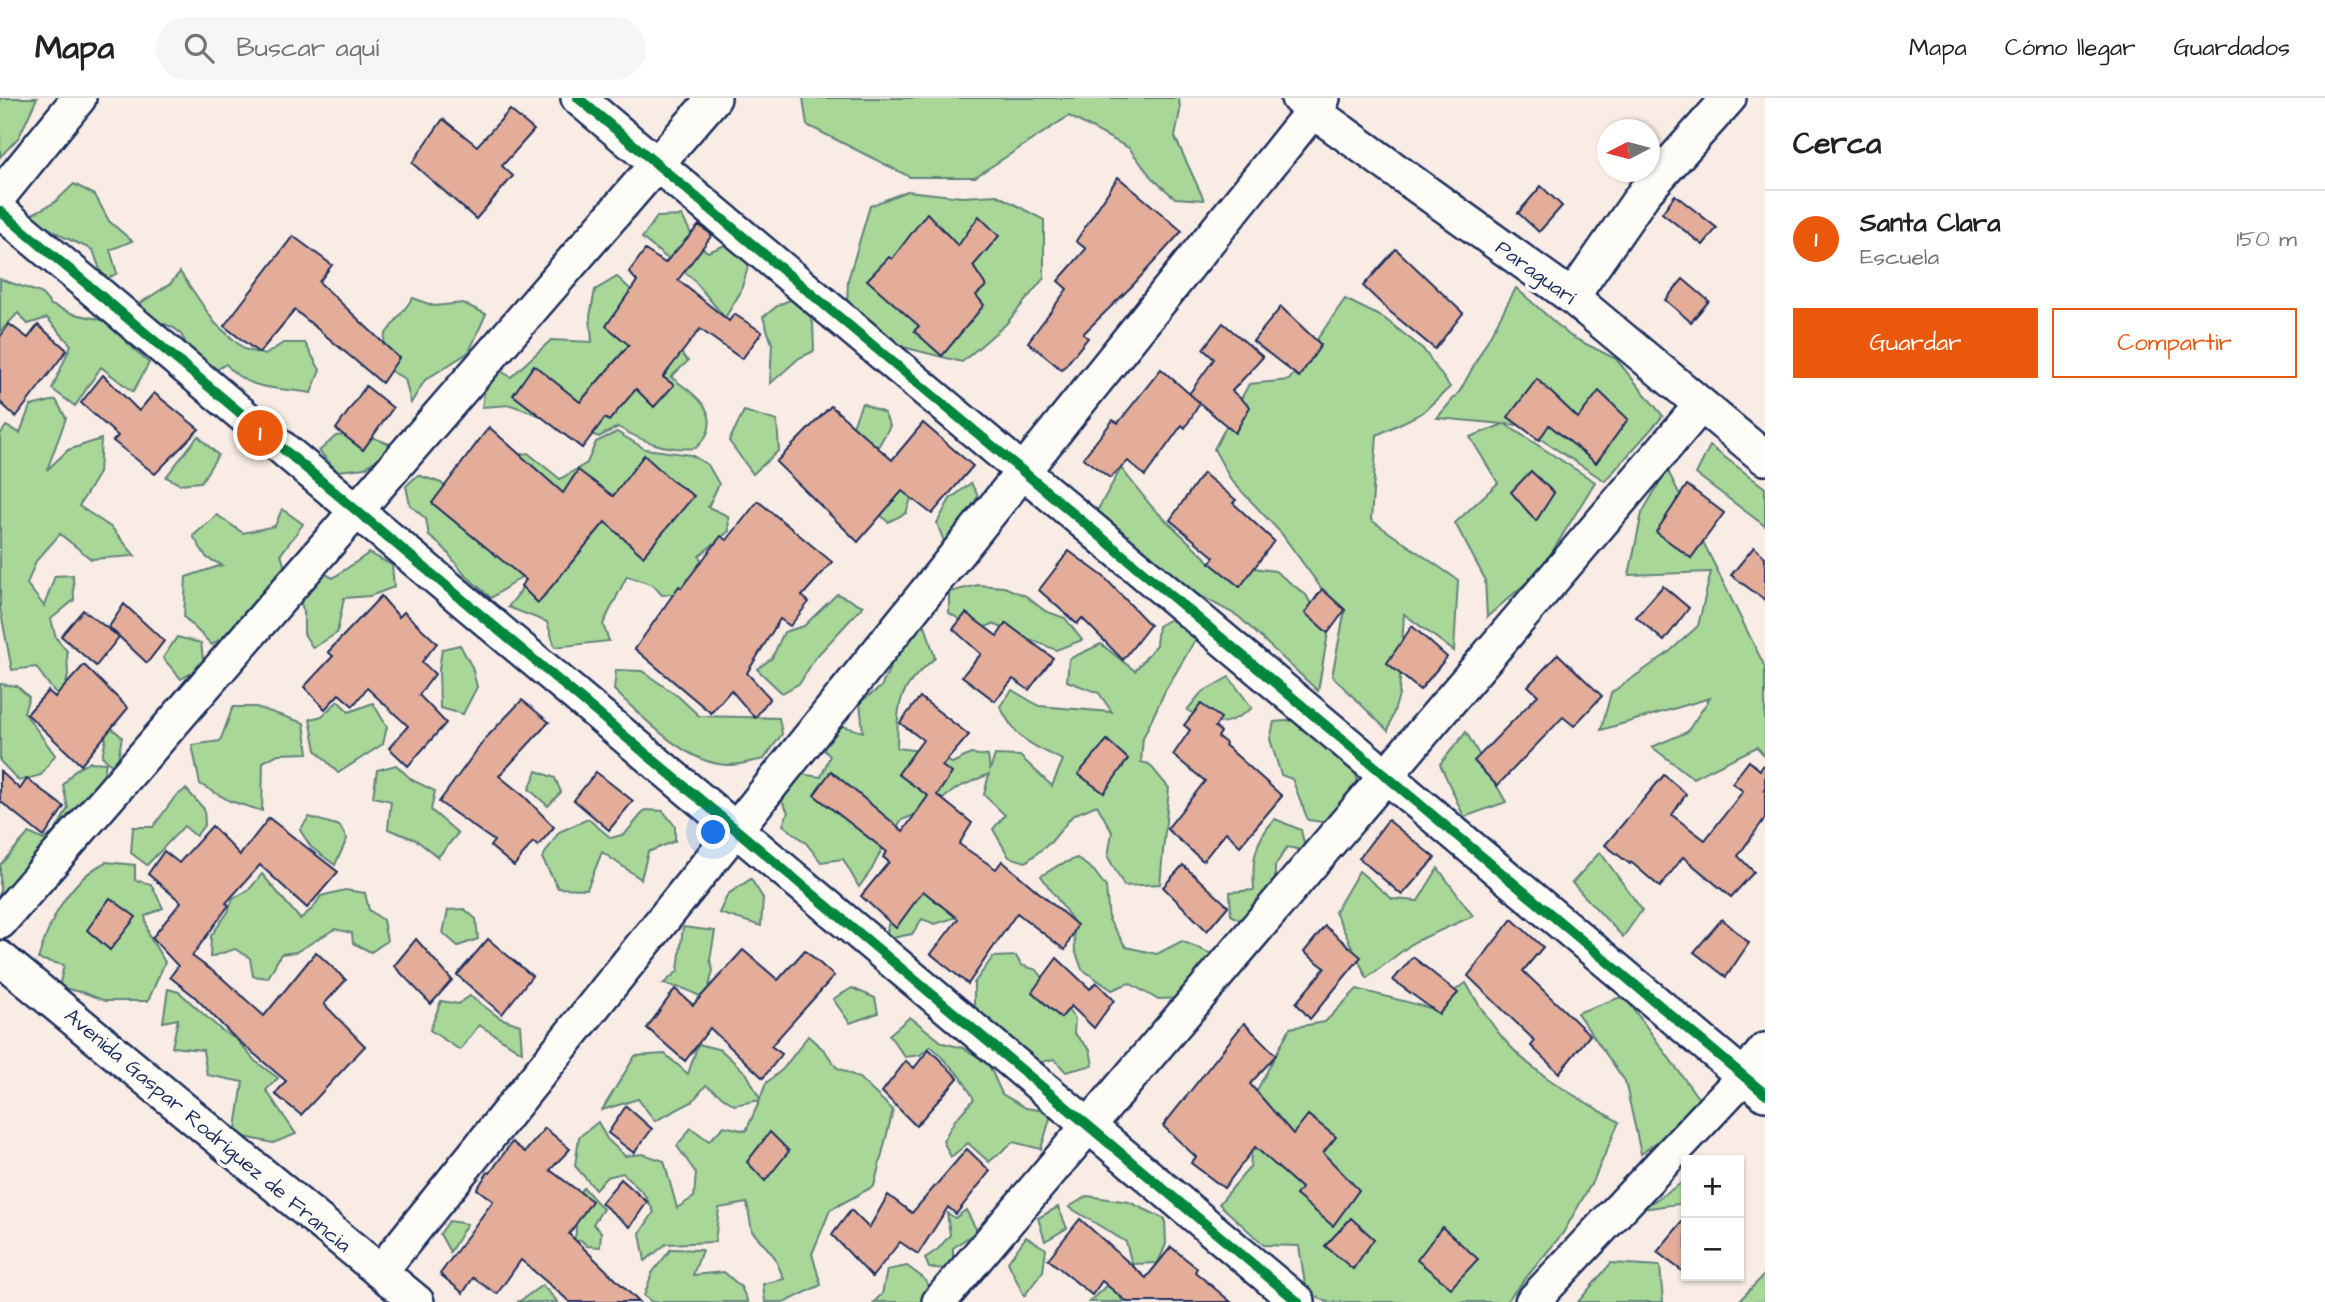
<!DOCTYPE html>
<html lang="es">
<head>
<meta charset="utf-8">
<style>
  :root { --surface:#fff; --page:#f6f6f6; --text:#202124; --muted:#757577; --line:#e0e0e0; --accent:#ea580c }
  body { margin:0; font-family:"Architects Daughter",sans-serif; background:var(--page); color:var(--text) }
  .controls { position:absolute; right:21px; bottom:21px; display:grid; overflow:hidden; border-radius:0px; box-shadow:0 2px 5px #0004 }
  .controls button { width:63px; height:63px; display:grid; place-items:center; padding:0; border:0; border-bottom:2px solid var(--line); background:var(--surface); color:var(--text); font:35px sans-serif }
  .compass { position:absolute; left:1597px; top:21px; width:63px; height:63px; border-radius:50%; background:var(--surface); box-shadow:0 2px 5px #0004; rotate:264deg }
  .you { position:absolute; left:714px; top:735px; width:24px; height:24px; margin:-18px; border:5px solid #fff; border-radius:50%; background:#1a73e8; box-shadow:0 0 0 10px #1a73e833 }
  .badge { display:grid; place-items:center; width:46px; height:46px; border-radius:50%; background:var(--accent); color:#fff; font-size:23px; font-weight:700 }
  .pin { position:absolute; translate:-50% -50%; border:4px solid #fff; box-shadow:0 2px 7px #0006 }
  .list { margin:0; padding:0; list-style:none }
  h2 { display:flex; justify-content:space-between; align-items:center; height:91px; margin:0; padding:0 28px; font-size:30px }
  h2 small { font-size:23px; font-weight:400; color:var(--muted) }
  .list li { display:grid; grid-template-columns:46px 1fr auto; gap:21px; align-items:center; box-sizing:border-box; height:98px; padding:0 28px; border-top:2px solid var(--line) }
  .list b { display:block; font-size:26px; white-space:nowrap }
  .list p { margin:0; font-size:23px; white-space:nowrap; color:var(--muted) }
  .list em { font-size:23px; font-style:normal; color:var(--muted) }
  .actions { display:flex; gap:14px; padding:21px 28px }
  .actions a { flex:1; padding:16px 0; border:2px solid var(--accent); border-radius:0px; text-align:center; font-size:24px; color:var(--accent) }
  .actions .main { background:var(--accent); color:#fff }
  .icon { flex:none; width:38px; height:38px; fill:none; stroke:currentColor; stroke-width:2; stroke-linecap:round; stroke-linejoin:round }
  .map { position:relative; flex:none; width:1765px; height:1204px; overflow:hidden }
  header { display:flex; align-items:center; gap:42px; box-sizing:border-box; height:98px; padding:0 35px; background:var(--surface); border-bottom:2px solid var(--line) }
  header strong { font-size:33px }
  nav { display:flex; gap:38px; margin-inline-start:auto; font-size:24px }
  .search { width:490px; height:63px; background:var(--page); display:flex; align-items:center; gap:18px; box-sizing:border-box; padding:0 24px; border-radius:38px; color:var(--muted); font-size:26px }
  main { display:flex }
  aside { flex:1; background:var(--surface) }
  .map>svg:first-child { display:block }
  .green { fill:#a8d798; stroke:#62837b; stroke-width:2 }
  .building { fill:#e3ad99; stroke:#1b2f5e; stroke-width:2 }
  .lines { fill:none; stroke-linecap:round; stroke-linejoin:round }
  .minor-casing { stroke:#1b2f5e; stroke-width:38 }
  .minor { stroke:#fdfcf7; stroke-width:33 }
  .cycleway-casing { stroke:#fdfcf7; stroke-width:15 }
  .cycleway { stroke:#00873e; stroke-width:10 }
  .labels { text-anchor:middle; stroke-width:7; stroke-linejoin:round; paint-order:stroke }
  .street-label { font-size:21px; fill:#1b2f5e; stroke:#fdfcf7 }
</style>
</head>
<body>
<header>
<strong>Mapa</strong>
<div class="search"><svg class="icon" aria-label="search" viewBox="0 0 24 24"><circle cx="10" cy="10" r="6"/><path d="M15 15l6 6"/></svg>Buscar aquí</div>
<nav><a>Mapa</a><a>Cómo llegar</a><a>Guardados</a></nav>
</header>
<main>
<div class="map">
<svg width="1765" height="1204" viewBox="0 0 1765 1204">
  <rect width="100%" height="100%" fill="#f8ece4"/>
  <filter id="ink" filterUnits="userSpaceOnUse"><feTurbulence type="fractalNoise" baseFrequency=".0143" numOctaves="2"/><feDisplacementMap in="SourceGraphic" scale="14" xChannelSelector="R" yChannelSelector="G"/><feConvolveMatrix kernelMatrix="1 2 1 2 8 2 1 2 1" color-interpolation-filters="sRGB"/></filter>
  <g filter="url(#ink)">
    <g class="green">
      <path d="M0,0H37L19,39L0,59Z"/>
      <path d="M803,0H1179L1180,13L1175,39L1204,102L1175,100L1152,80L1129,50L1069,18L975,79H910L807,27Z"/>
      <path d="M74,86L95,97L109,123L132,143L110,152L117,175L104,183L93,152L66,140L28,118L54,105Z"/>
      <path d="M907,93L962,99L997,97L1044,122V180L1006,226L962,264L887,245L847,208L848,182L870,108Z"/>
      <path d="M682,118L696,145L708,154L733,144L749,166L740,195L725,220L693,181L642,140L657,119Z"/>
      <path d="M180,174L215,225L244,251L265,257L283,245H305L320,272L311,295C279,289 248,294 226,266L210,276L188,265C188,231 175,228 145,221L139,206L170,186Z"/>
      <path d="M617,179C645,202 663,236 688,263L671,279C688,292 719,310 707,336C705,341 699,346 696,350C666,353 644,344 618,329L599,339L511,307L482,309L486,282L494,269L511,279L551,242L592,244L590,218L595,192Z"/>
      <path d="M0,181L41,195L51,207L74,216L103,222L149,265L133,294L101,269L75,308L52,291L71,247L47,220L28,226L18,215L0,234Z"/>
      <path d="M1516,190L1570,238L1616,261L1663,318L1605,383L1519,327L1505,326L1595,384L1541,472L1487,519L1485,481L1455,425L1498,385L1470,339L1504,326L1437,320L1460,293Z"/>
      <path d="M801,198L813,225L814,253L799,260L770,286L772,246L763,219L780,206Z"/>
      <path d="M413,200L434,208L463,205L486,216L469,254L425,282L411,305L405,281L380,267L385,237Z"/>
      <path d="M1345,201L1384,220L1423,251L1450,289L1422,315L1377,337L1371,422L1458,482L1454,553L1404,516L1399,597L1388,633L1332,578L1345,512L1322,491L1281,435L1231,382L1214,351L1249,286L1289,282Z"/>
      <path d="M56,302L66,320L47,372L68,352L101,341L99,375L79,408L112,430L135,458L91,461L60,436L36,463L27,486L44,508L55,478L73,477L74,502L51,521L56,540L67,553L68,577L65,590L122,639L116,672L102,658L106,641L52,591L36,569L12,572L0,510V337L6,328L20,335L30,308Z"/>
      <path d="M862,305L884,315L890,328L878,349L850,335Z"/>
      <path d="M744,313L777,323L779,352L753,376L729,343Z"/>
      <path d="M617,334L645,351L691,357L708,367L719,386L708,409L728,418L729,433L699,458L716,492L662,497L653,487L627,478L603,526L609,543L555,549L547,524L508,509L520,494L532,456L505,359L528,355L560,381L587,365L596,344Z"/>
      <path d="M361,335L395,348L365,370L337,373L319,353L336,338Z"/>
      <path d="M198,338L218,357L201,384L179,386L166,379Z"/>
      <path d="M1710,348L1765,390V428L1696,376Z"/>
      <path d="M1121,370L1152,409L1210,464L1275,473L1306,497L1328,535L1318,593L1238,518L1175,484L1097,413Z"/>
      <path d="M1667,371L1765,569V658L1757,649L1693,680L1652,649L1687,634L1710,600L1601,632L1611,595L1668,555L1698,528L1711,474L1629,477L1642,415Z"/>
      <path d="M873,373L917,384L906,415L888,424L873,410Z"/>
      <path d="M418,377L441,385L528,460L521,479L491,500L464,476L444,450L429,438L426,421L410,407L406,388Z"/>
      <path d="M971,385L978,398L946,449L937,425L950,401Z"/>
      <path d="M282,411L303,426L281,456L288,481L252,517L212,547L184,519L186,479L222,467L207,460L193,438L217,417L243,435L275,428Z"/>
      <path d="M369,455L392,467L394,489L370,498L344,500L337,535L313,550L304,536V514L297,495L313,469L333,480Z"/>
      <path d="M978,487L1004,489L1026,498L1045,513L1065,520L1082,542L1056,552L993,526L978,532L949,515V494Z"/>
      <path d="M837,496L863,508L815,560L800,585L782,595L757,571L772,560L784,534L804,528Z"/>
      <path d="M1183,514L1197,539L1165,593L1143,640L1141,664L1149,666L1169,690L1160,786L1124,788L1108,759L1112,734L1097,707L1073,717L1051,744L1026,764L1009,759L993,731L1005,717L984,697L989,676L957,690L931,710L902,722L884,747L872,771L859,789L843,761L821,764L806,745L783,727L788,714L779,698L800,676L821,679L830,658L819,647L835,626L863,634L860,604L881,589L901,545L925,527L935,560C897,592 898,602 897,650L935,655L952,665L971,656L988,658L990,672L995,657L1020,658L1052,688L1063,662C1031,647 1016,642 1000,608L1012,592L1039,608L1112,614L1099,595L1067,583L1069,561L1101,546L1135,573L1156,547L1158,528Z"/>
      <path d="M177,539L201,545L204,568L181,581L163,560Z"/>
      <path d="M460,547L472,569L477,589L463,616L440,610L439,571L442,551Z"/>
      <path d="M616,572L642,573L679,599L699,618L779,620L782,636L764,661C752,663 738,668 726,667C685,665 643,619 614,592Z"/>
      <path d="M1229,579L1252,610C1225,630 1216,629 1187,612L1201,595Z"/>
      <path d="M0,586L17,588L29,599L24,614L55,657L41,677L19,683L0,663Z"/>
      <path d="M338,603L349,614L373,605L387,629L383,646L338,675L316,652L310,621L322,618Z"/>
      <path d="M233,609H256L304,625L308,655L278,656L263,664L262,713L230,703L200,686L192,647L220,643Z"/>
      <path d="M1309,621L1352,655L1359,691L1331,725L1308,722L1292,681L1281,677L1270,641L1274,624Z"/>
      <path d="M1466,634L1506,704L1464,719L1440,666Z"/>
      <path d="M90,664L106,665L98,701L0,812V767L29,735L44,742L56,732L68,710L63,687L75,672Z"/>
      <path d="M396,667L412,682L435,693L431,712L458,735L438,759L416,742L388,731L391,703L373,699L377,672Z"/>
      <path d="M537,673L555,680L561,694L548,708L529,691Z"/>
      <path d="M186,691L204,711L205,726L196,738L184,728L147,767L131,755L133,729H153L175,699Z"/>
      <path d="M645,712L663,713L675,728V743L648,754L641,781L602,754L587,791L558,790L542,760L559,734L588,721L611,740L625,736Z"/>
      <path d="M309,719L340,728L347,741L335,767L311,749L300,732Z"/>
      <path d="M1275,721L1301,732L1306,753L1287,749L1275,768V794L1243,824L1231,817L1230,794L1254,792C1252,763 1254,743 1275,721Z"/>
      <path d="M1600,754L1642,812L1623,839L1572,785Z"/>
      <path d="M1077,760L1094,773L1106,789L1109,822L1126,849L1157,856L1182,843L1212,856L1209,876L1186,900L1157,901L1129,885L1112,892L1082,871L1075,852L1073,823L1041,778L1059,767Z"/>
      <path d="M106,764L135,767V782L151,786L163,810L145,818L149,838L165,864L148,903H105L85,895L59,889L64,867L38,861C50,822 68,783 106,764Z"/>
      <path d="M1438,770L1473,818L1414,844L1367,880L1335,814L1359,773L1392,801L1418,803Z"/>
      <path d="M928,772L960,818L935,826L922,821L912,836L887,841C885,812 908,790 928,772Z"/>
      <path d="M262,776L300,821L313,810L321,798L345,792L365,795L369,812L383,822L387,843L371,854L353,845L352,835L335,831L296,854L281,856L268,880L253,878L250,860L235,851L210,859L211,838L228,814L233,800L248,793Z"/>
      <path d="M751,781L763,800L761,828L719,815L728,796Z"/>
      <path d="M464,811L476,821L478,841L458,848L443,835L448,812Z"/>
      <path d="M683,829L715,833L710,862L713,872L706,901L685,891L663,886L678,873Z"/>
      <path d="M1016,858L1021,867L1037,872L1075,921L1074,935L1090,952L1093,967L1066,974L1054,961L1031,967L974,921V885L993,859Z"/>
      <path d="M1466,885C1478,906 1492,929 1509,947C1539,980 1581,1001 1619,1024L1595,1079L1563,1135L1506,1204H1327L1306,1192L1299,1148L1264,1147L1219,1106L1250,1069L1256,994L1290,930L1325,924L1357,891L1430,910Z"/>
      <path d="M852,890L875,900L878,915L850,925L833,901Z"/>
      <path d="M168,891L179,894L221,932L237,942L255,963L278,980L266,992L296,1036L273,1045L235,1037L243,984L207,977L203,952L172,949L178,921L163,924Z"/>
      <path d="M470,898L500,920L520,927L522,954L479,927L460,952L430,932L441,903L458,906Z"/>
      <path d="M1624,898L1704,1008L1641,1056L1625,983L1577,915Z"/>
      <path d="M910,919L943,945L963,950L988,965L1002,996L1026,1010L1052,1014L1041,1051L1013,1044L989,1064L968,1045L951,1059L943,1043L955,1022L974,1001L961,979L931,948L920,957L905,959L889,937Z"/>
      <path d="M808,938L825,953L836,969L859,980L893,1012L874,1088L830,1112L812,1156L821,1187L786,1204H765L763,1186L784,1181L774,1158L752,1133L747,1105L719,1110L715,1144L666,1146L645,1163L640,1135L654,1114L644,1096L623,1075L607,1079L595,1091L575,1068L579,1039L598,1024L607,1041L625,1058L643,1056L664,1063L677,1110L694,1099L696,1075L677,1048L691,1030L709,1043L724,1028L746,1033L760,1002L734,1007L706,987L692,1004L655,1023L638,1001L602,1012L635,958L665,956L688,976L698,946L721,952L747,976L760,1001L766,985L783,971Z"/>
      <path d="M1686,1082V1105L1642,1111Z"/>
      <path d="M584,1090L603,1111L593,1126L601,1134L600,1149L587,1148L581,1142L573,1145L576,1135L575,1098Z"/>
      <path d="M1087,1098L1129,1104L1165,1121L1166,1146L1158,1165L1132,1166L1126,1144L1069,1109Z"/>
      <path d="M1058,1109L1067,1130L1045,1143L1038,1120Z"/>
      <path d="M966,1112L977,1133L953,1150V1171L929,1170L925,1160L938,1151L950,1137L947,1115L955,1120Z"/>
      <path d="M449,1123L467,1126L450,1154L440,1136Z"/>
      <path d="M1026,1139L1046,1151L1043,1173L1024,1198L1008,1164Z"/>
      <path d="M671,1151L702,1152L693,1177L724,1174L741,1189L748,1204H652L644,1198L652,1175Z"/>
      <path d="M1611,1165L1660,1168L1663,1204H1578Z"/>
      <path d="M907,1168L922,1179L936,1195L928,1204H874L882,1196L887,1172Z"/>
      <path d="M1765,1176V1204H1738Z"/>
      <path d="M1112,1182L1123,1204H1089Z"/>
      <path d="M542,1187L558,1204H517L520,1203Z"/>
    </g>
    <g class="building">
      <path d="M510,12L534,32L502,68L513,78L476,121L412,65L443,21L477,48Z"/>
      <path d="M1118,79L1182,133L1133,187L1083,236L1088,240L1062,272L1028,244L1067,191L1058,183L1086,151L1076,143Z"/>
      <path d="M1541,88L1562,108L1539,134L1518,115Z"/>
      <path d="M1675,97L1717,130L1703,147L1662,115Z"/>
      <path d="M927,115L958,148L979,118L999,138L973,168L986,188L976,197L984,207L942,258L914,233L919,228L867,182L889,159L892,161Z"/>
      <path d="M699,127L712,137L678,182L729,223L734,216L762,234L742,261L700,231L663,279L674,287L654,309L636,291L609,323L605,320L582,350L513,297L534,267L580,304L629,247L606,228L637,183L629,174L645,152L665,165Z"/>
      <path d="M293,138L332,167L319,184L399,260L382,285L295,212L259,255L224,228Z"/>
      <path d="M1396,151L1463,215L1435,251L1388,212L1363,188Z"/>
      <path d="M1683,181L1709,203L1691,224L1665,202Z"/>
      <path d="M1281,209L1321,247L1299,279L1253,243Z"/>
      <path d="M1223,225L1263,259L1232,293L1250,309L1235,335L1189,296L1214,261L1203,251Z"/>
      <path d="M9,226L28,240L38,227L67,252L16,319L0,304V239Z"/>
      <path d="M1161,271L1200,305L1185,330L1182,327L1145,378L1128,363L1110,380L1083,360L1113,322L1118,325Z"/>
      <path d="M103,277L139,313L154,295L199,331L155,376L113,343L118,338L81,305Z"/>
      <path d="M1537,281L1578,320L1599,293L1628,321L1596,365L1549,327L1539,342L1508,319Z"/>
      <path d="M366,288L393,310L363,352L336,331Z"/>
      <path d="M831,308L892,362L923,325L973,368L932,416L902,393L858,444L776,364Z"/>
      <path d="M489,329L563,395L578,372L613,398L644,357L671,382L694,398L643,458L605,424L538,505L521,488L526,482L432,405Z"/>
      <path d="M1531,373L1554,395L1536,423L1511,394Z"/>
      <path d="M1203,375L1236,402L1233,405L1274,443L1240,489L1210,465L1214,459L1170,422Z"/>
      <path d="M1687,387L1724,415L1691,460L1656,434Z"/>
      <path d="M758,403L832,464L802,498L809,504L790,528L780,521L747,575L770,600L755,620L731,592L711,615L635,551L679,488L681,490L721,438L727,442Z"/>
      <path d="M1754,449L1765,459V502L1731,477Z"/>
      <path d="M1069,453L1104,479L1150,527L1123,562L1082,520L1077,526L1039,492Z"/>
      <path d="M1663,488L1689,510L1664,543L1636,519Z"/>
      <path d="M1322,491L1345,512L1328,535L1305,515Z"/>
      <path d="M381,498L399,519L404,514L437,545L422,564L435,576L419,597L446,625L408,668L389,650L408,628L367,590L353,608L339,596L325,611L304,589L333,558L328,554Z"/>
      <path d="M124,506L164,543L147,565L109,529Z"/>
      <path d="M83,512L119,539L96,568L61,538Z"/>
      <path d="M966,515L997,538L1006,525L1053,560L1029,592L1013,581L995,603L962,578L981,556L953,531Z"/>
      <path d="M1412,528L1447,559L1420,592L1387,565Z"/>
      <path d="M1558,556L1602,598L1574,628L1563,619L1497,688L1474,663L1538,597L1528,588Z"/>
      <path d="M84,567L128,610L81,667L27,616L48,593L55,599Z"/>
      <path d="M920,599L969,637L942,668L952,675L937,697L972,725L959,746L996,771L1002,763L1077,827L1065,852L1017,815L968,886L931,856L958,821L923,793L896,830L861,798L889,764L883,759L887,754L814,697L831,673L903,733L928,698L898,676L923,642L900,625Z"/>
      <path d="M522,602L549,624L499,678L525,699L554,729L538,748L533,744L514,768L490,748L494,743L439,704L485,641Z"/>
      <path d="M1201,606L1221,620L1215,629L1221,634L1218,639L1226,645L1225,647L1282,698L1240,748L1226,734L1203,763L1167,731L1205,683L1173,657L1190,632L1184,627Z"/>
      <path d="M1107,642L1128,661L1104,695L1078,676Z"/>
      <path d="M1749,663L1760,672L1765,665V720L1738,758L1754,774L1731,799L1683,759L1660,789L1631,764L1630,766L1605,747L1664,677L1686,696L1672,717L1705,742L1743,693L1732,685Z"/>
      <path d="M0,673L20,691L27,681L64,709L44,739L0,703Z"/>
      <path d="M596,674L633,703L609,732L574,702Z"/>
      <path d="M269,720L338,774L307,810L260,767L226,805L229,807L192,858L222,880L264,918L316,854L346,882L324,906L365,948L301,1017L275,996L286,983L232,937L194,898L170,879L178,868L152,840L181,804L148,776L164,753L179,765L212,728L240,757Z"/>
      <path d="M1388,722L1435,760L1402,797L1359,760Z"/>
      <path d="M1183,767L1228,808L1207,833L1163,789Z"/>
      <path d="M110,800L136,819L110,852L87,832Z"/>
      <path d="M1512,821L1543,849L1523,873L1590,937L1559,975L1531,948L1535,943L1468,878Z"/>
      <path d="M1722,821L1749,845L1726,879L1694,854Z"/>
      <path d="M1325,828L1361,859L1310,921L1296,905L1325,870L1304,854Z"/>
      <path d="M416,841L452,882L431,906L394,868Z"/>
      <path d="M488,841L532,878L502,916L457,877Z"/>
      <path d="M743,852L778,882L805,852L834,878L771,948L782,956L763,980L710,930L685,963L647,930L675,891L693,907Z"/>
      <path d="M1413,859L1458,895L1439,916L1393,882Z"/>
      <path d="M1057,860L1090,891L1096,884L1114,902L1094,930L1071,908L1061,920L1032,894Z"/>
      <path d="M1244,925L1276,957L1250,986L1293,1036L1308,1017L1336,1039L1323,1055L1359,1092L1333,1128L1296,1097L1301,1090L1255,1049L1224,1090L1191,1065L1196,1059L1163,1028Z"/>
      <path d="M929,951L958,980L916,1028L882,994L906,963L914,970Z"/>
      <path d="M626,1008L652,1031L634,1055L608,1035Z"/>
      <path d="M545,1030L570,1051L550,1072L592,1103L569,1136L639,1204H570L521,1162L497,1196L473,1180L463,1195L440,1176L493,1103L477,1091L488,1074L490,1075L512,1044L525,1054Z"/>
      <path d="M770,1034L789,1053L765,1083L747,1064Z"/>
      <path d="M967,1051L990,1073L956,1116L948,1109L918,1156L900,1144L872,1179L832,1137L851,1112L869,1130L888,1097L912,1115Z"/>
      <path d="M621,1081L647,1104L630,1129L601,1105Z"/>
      <path d="M1686,1119V1176L1657,1154Z"/>
      <path d="M1351,1120L1374,1141L1353,1171L1325,1148Z"/>
      <path d="M1080,1121L1146,1180L1171,1149L1197,1170L1195,1174L1231,1204H1127L1102,1183L1092,1197L1048,1161Z"/>
      <path d="M1442,1129L1478,1161L1451,1190L1417,1162Z"/>
    </g>
    <g class="lines">
      <defs>
        <g id="minor">
          <path d="M578,0L1765,996"/>
          <path d="M1298,0L1313,13L1572,199L1765,360"/>
          <path d="M0,97L79,0"/>
          <path d="M0,113L1298,1204"/>
          <path d="M1572,199L1644,95L1729,0"/>
          <path d="M0,824L714,0"/>
          <path d="M0,860L417,1204"/>
          <path d="M380,1174L1323,0"/>
          <path d="M939,1204L1701,307"/>
          <path d="M1532,1204L1744,978L1765,952"/>
        </g>
      </defs>
      <use href="#minor" class="minor-casing"/>
      <use href="#minor" class="minor"/>
      <defs>
        <g id="cycleway">
          <path d="M578,0L1765,996"/>
          <path d="M0,113L1298,1204"/>
        </g>
      </defs>
      <use href="#cycleway" class="cycleway-casing"/>
      <use href="#cycleway" class="cycleway"/>
    </g>
  </g>
  <g class="labels">
    <g class="street-label">
      <text transform="translate(1536 174) rotate(36)" y="7">Paraguarí</text>
      <text transform="translate(208 1032) rotate(40)" y="7">Avenida Gaspar Rodríguez de Francia</text>
    </g>
  </g>
</svg>
<div class="controls">
<button>+</button>
<button>−</button>
</div>
<svg class="compass" viewBox="-18 -18 36 36"><path d="M0-13l5 13h-10z" fill="#e53935"/><path d="M0 13l5-13h-10z" fill="#757577"/></svg>
<div class="you"></div>
<div class="pin badge" style="left:260px;top:335px">1</div>
</div>
<aside>
<h2>Cerca<small></small></h2>
<ul class="list">
<li><span class="badge">1</span><div><b>Santa Clara</b><p>Escuela</p></div><em>150 m</em></li>
</ul>
<div class="actions"><a class="main">Guardar</a><a>Compartir</a></div>
</aside>
</main>
</body>
</html>
